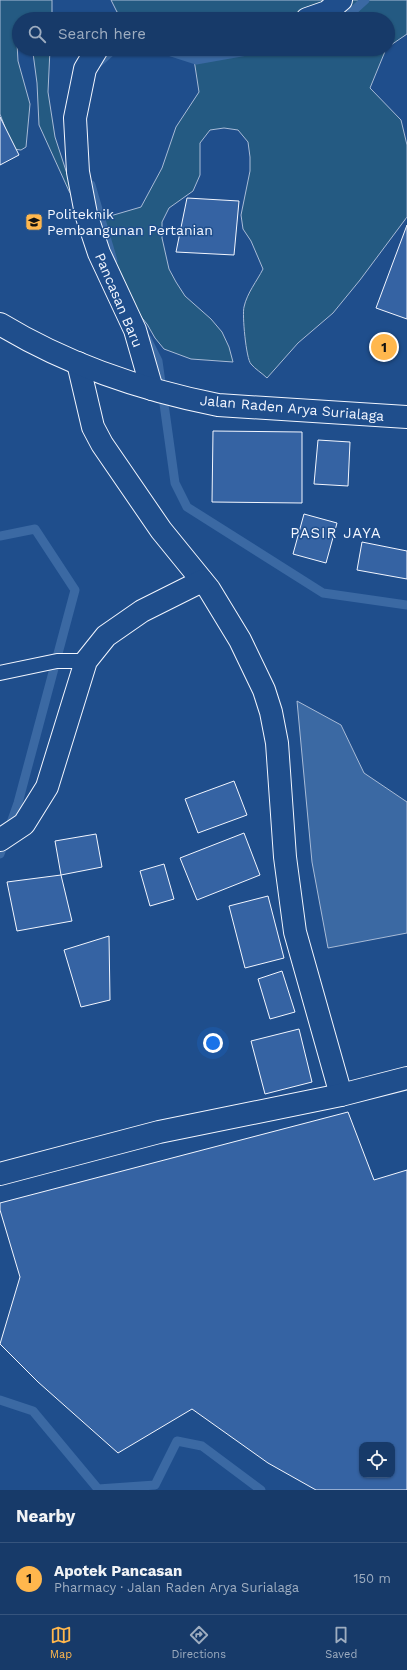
<!DOCTYPE html>
<html lang="en">
<head>
<meta charset="utf-8">
<style>
  :root { --surface:#173a69; --page:#20416f; --text:#f1f3f6; --muted:#9eadc0; --line:#36547d; --accent:#ffb74d }
  body { margin:0; font-family:"Work Sans",sans-serif; background:var(--page); color:var(--text) }
  .controls { position:absolute; right:12px; bottom:12px; display:grid; overflow:hidden; border-radius:8px; box-shadow:0 1px 3px #0004 }
  .controls button { width:36px; height:36px; display:grid; place-items:center; padding:0; border:0; border-bottom:1px solid var(--line); background:var(--surface); color:var(--text); font:20px sans-serif }
  .you { position:absolute; left:213px; top:1043px; width:14px; height:14px; margin:-10px; border:3px solid #fff; border-radius:50%; background:#1a73e8; box-shadow:0 0 0 6px #1a73e833 }
  .badge { display:grid; place-items:center; width:26px; height:26px; border-radius:50%; background:var(--accent); color:#111; font-size:13px; font-weight:700 }
  .pin { position:absolute; translate:-50% -50%; border:2px solid #fff; box-shadow:0 1px 4px #0006 }
  .list { margin:0; padding:0; list-style:none }
  h2 { display:flex; justify-content:space-between; align-items:center; height:52px; margin:0; padding:0 16px; font-size:17px }
  h2 small { font-size:13px; font-weight:400; color:var(--muted) }
  .list li { display:grid; grid-template-columns:26px 1fr auto; gap:12px; align-items:center; box-sizing:border-box; height:72px; padding:0 16px; border-top:1px solid var(--line) }
  .list b { display:block; font-size:15px; white-space:nowrap }
  .list p { margin:0; font-size:13px; white-space:nowrap; color:var(--muted) }
  .list em { font-size:13px; font-style:normal; color:var(--muted) }
  .icon { flex:none; width:22px; height:22px; fill:none; stroke:currentColor; stroke-width:2; stroke-linecap:round; stroke-linejoin:round }
  .map { position:relative; flex:none; width:407px; height:1490px; overflow:hidden }
  .search { position:absolute; background:var(--surface); box-shadow:0 1px 3px #0004; left:12px; right:12px; top:12px; height:44px; display:flex; align-items:center; gap:10px; box-sizing:border-box; padding:0 14px; border-radius:22px; color:var(--muted); font-size:15px }
  .sheet { height:124px; background:var(--surface) }
  nav { display:flex; justify-content:space-around; align-items:center; box-sizing:border-box; height:56px; border-top:1px solid var(--line); background:var(--surface); font-size:11px; color:var(--muted) }
  nav a { display:grid; justify-items:center; gap:2px }
  nav .on { color:var(--accent) }
  .map>svg:first-child { display:block }
  .green { fill:#245a82; stroke:#a8bbd7 }
  .water { fill:#3b69a3; stroke:#a8bbd7 }
  .lines { fill:none; stroke-linecap:round; stroke-linejoin:round }
  .stream { stroke:#3b69a3; stroke-width:9 }
  .building { fill:#3563a3; stroke:#f2f6ff; fill-rule:evenodd }
  .lane-casing { stroke:#f2f6ff; stroke-width:16 }
  .street-casing { stroke:#f2f6ff; stroke-width:24 }
  .primary-casing { stroke:#f2f6ff; stroke-width:24 }
  .lane { stroke:#1f4e8c; stroke-width:14 }
  .street { stroke:#1f4e8c; stroke-width:22 }
  .primary { stroke:#1f4e8c; stroke-width:22 }
  .labels { text-anchor:middle; stroke-width:3; stroke-linejoin:round; paint-order:stroke }
  .poi-label { font-size:14px; fill:#f2f6ff; stroke:#1f4e8c; text-anchor:start }
  .street-label { font-size:14px; fill:#f2f6ff; stroke:#1f4e8c }
  .neighbourhood-label { font-size:15px; letter-spacing:1px; fill:#f2f6ff; stroke:#1f4e8c }
</style>
</head>
<body>
<div class="map">
<svg width="407" height="1490" viewBox="0 0 407 1490">
  <rect width="100%" height="100%" fill="#1f4e8c"/>
  <g class="green">
    <path d="M0,0H52V19H19V41L17,43L18,61L30,104L26,147L21,150L13,149L0,114Z"/>
    <path d="M111,0H407V34L388,47V19H128L117,12Z"/>
    <path d="M31,49H50L48,92L55,137L69,180L100,219L141,207L162,168L176,127L199,92L193,53L185,49H386L370,88L401,120L407,145V217L360,280L333,313L298,343L267,378C262,373 255,369 251,364C246,359 242,314 244,307C247,293 257,281 263,269L251,241L243,229L241,215L250,171V157L248,142L238,130L224,128L210,130L200,143V175L193,191L169,208L162,222V238L169,269L176,282L185,296L211,319L222,332L229,347L233,362L191,359L164,349L155,338L147,324L138,313L117,273L115,259L110,245L98,239L69,191L39,125L37,83L33,53Z"/>
  </g>
  <path class="water" d="M297,701L341,725L364,773L407,802V933L328,948L312,862Z"/>
  <g class="lines">
    <g class="stream">
      <path d="M344,19L365,0"/>
      <path d="M162,49L196,60L259,49"/>
      <path d="M96,65L114,49"/>
      <path d="M91,185L113,261"/>
      <path d="M147,339L158,361L175,483L187,507L323,593L407,605"/>
      <path d="M0,536L35,529L75,590L18,803L0,854"/>
      <path d="M0,1400L33,1411L98,1489L155,1485L177,1441L202,1446L261,1490"/>
    </g>
  </g>
  <g class="building">
    <path d="M0,117L19,155L0,165Z"/>
    <path d="M187,198L239,201L234,255L176,252Z"/>
    <path d="M407,225V319L376,308Z"/>
    <path d="M213,431L302,432V503L212,502Z"/>
    <path d="M318,440L350,442L348,486L314,484Z"/>
    <path d="M304,514L337,523L326,563L293,554Z"/>
    <path d="M362,542L407,551V579L357,570Z"/>
    <path d="M234,781L247,815L198,833L185,799Z"/>
    <path d="M244,833L260,875L197,900L180,858Z"/>
    <path d="M96,834L102,867L61,875L55,841Z"/>
    <path d="M164,864L174,899L150,906L140,871Z"/>
    <path d="M61,875L72,921L17,931L7,882Z"/>
    <path d="M268,896L284,958L245,968L229,906Z"/>
    <path d="M109,936L110,1000L81,1007L64,950Z"/>
    <path d="M282,971L295,1012L270,1019L258,979Z"/>
    <path d="M299,1029L312,1082L265,1094L251,1041Z"/>
    <path d="M348,1112L374,1180L407,1170V1490H316L268,1463L192,1409L118,1453L38,1382L0,1344L20,1277L0,1210V1203ZM362,1445H392V1475H362Z"/>
  </g>
  <g class="lines">
    <defs>
      <path id="lane" d="M0,673L57,661H86"/>
      <g id="street">
        <path d="M307,19L327,12L341,0"/>
        <path d="M97,49L85,69L75,118L78,172L86,214L99,253L135,330L152,389"/>
        <path d="M78,363L93,427L102,444L161,530L209,589L240,640L264,690L271,712L277,743L285,857L295,932L341,1095"/>
        <path d="M0,840L24,824L47,787L86,661L106,636L142,611L202,581"/>
        <path d="M0,1174L159,1132L341,1095L407,1078"/>
      </g>
      <path id="primary" d="M0,324C66,364 142,390 218,405L407,417"/>
    </defs>
    <use href="#lane" class="lane-casing"/>
    <use href="#street" class="street-casing"/>
    <use href="#primary" class="primary-casing"/>
    <use href="#lane" class="lane"/>
    <use href="#street" class="street"/>
    <use href="#primary" class="primary"/>
  </g>
  <defs>
    <symbol id="university-square" viewBox="-11 -11 22 22"><rect x="-9" y="-9" width="18" height="18" rx="4" fill="#ffb74d" stroke="#1f4e8c"/><path d="M0-5L7-2L0 1L-7-2ZM-4 1L0 2.5L4 1V4Q0 6-4 4Z" fill="#111"/></symbol>
  </defs>
  <g fill-rule="evenodd">
    <use href="#university-square" x="24" y="212" width="20" height="20"/>
  </g>
  <g class="labels">
    <g class="poi-label">
      <text x="47" y="219">Politeknik<tspan x="47" dy="16">Pembangunan Pertanian</tspan></text>
    </g>
    <g class="street-label">
      <text transform="translate(119 300) rotate(67)" y="5">Pancasan Baru</text>
      <text transform="translate(292 408) rotate(5)" y="5">Jalan Raden Arya Surialaga</text>
    </g>
    <g class="neighbourhood-label">
      <text x="336" y="538">PASIR JAYA</text>
    </g>
  </g>
</svg>
<div class="controls">
<button><svg class="icon" aria-label="locate" viewBox="0 0 24 24"><circle cx="12" cy="12" r="6"/><path d="M12 2v4M12 18v4M2 12h4M18 12h4"/></svg></button>
</div>
<div class="you"></div>
<div class="pin badge" style="left:384px;top:347px">1</div>
<div class="search"><svg class="icon" aria-label="search" viewBox="0 0 24 24"><circle cx="10" cy="10" r="6"/><path d="M15 15l6 6"/></svg>Search here</div>
</div>
<section class="sheet">
<h2>Nearby<small></small></h2>
<ul class="list">
<li><span class="badge">1</span><div><b>Apotek Pancasan</b><p>Pharmacy · Jalan Raden Arya Surialaga</p></div><em>150 m</em></li>
</ul>
</section>
<nav>
<a class="on"><svg class="icon" aria-label="map" viewBox="0 0 24 24"><path d="M3 6l6-2 6 2 6-2v14l-6 2-6-2-6 2zM9 4v14M15 6v14"/></svg>Map</a>
<a><svg class="icon" aria-label="directions" viewBox="0 0 24 24"><path d="M12 3l9 9-9 9-9-9zM9 14v-3h6M13 9l2 2-2 2"/></svg>Directions</a>
<a><svg class="icon" aria-label="saved" viewBox="0 0 24 24"><path d="M7 4h10v16l-5-4-5 4z"/></svg>Saved</a>
</nav>
</body>
</html>
